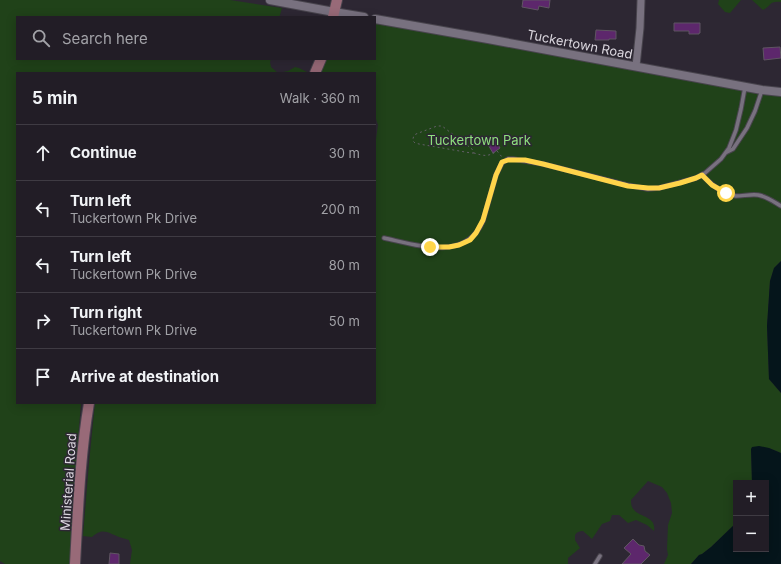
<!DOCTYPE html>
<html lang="en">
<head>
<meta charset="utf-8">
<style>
  :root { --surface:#221d26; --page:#2a262e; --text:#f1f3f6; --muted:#a2a2a7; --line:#3f3b43 }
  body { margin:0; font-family:Inter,sans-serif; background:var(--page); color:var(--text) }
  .controls { position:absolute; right:12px; bottom:12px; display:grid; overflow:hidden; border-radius:0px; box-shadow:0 2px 10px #0003 }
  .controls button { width:36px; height:36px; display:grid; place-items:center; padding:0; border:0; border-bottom:1px solid var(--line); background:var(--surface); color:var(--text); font:20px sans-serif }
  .stop { position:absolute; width:12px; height:12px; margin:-9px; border:3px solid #ffd54a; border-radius:50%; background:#fff }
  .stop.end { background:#ffd54a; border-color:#fff; box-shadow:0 1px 4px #0008 }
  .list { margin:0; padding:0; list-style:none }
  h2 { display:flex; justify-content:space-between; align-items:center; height:52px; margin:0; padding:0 16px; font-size:17px }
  h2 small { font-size:13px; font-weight:400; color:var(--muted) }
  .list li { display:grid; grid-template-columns:26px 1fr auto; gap:12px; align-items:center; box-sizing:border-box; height:56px; padding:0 16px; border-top:1px solid var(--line) }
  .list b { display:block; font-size:15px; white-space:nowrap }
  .list p { margin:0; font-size:13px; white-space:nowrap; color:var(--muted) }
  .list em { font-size:13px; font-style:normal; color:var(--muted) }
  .icon { flex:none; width:22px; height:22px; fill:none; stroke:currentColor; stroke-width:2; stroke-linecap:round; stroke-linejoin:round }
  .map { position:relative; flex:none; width:781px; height:564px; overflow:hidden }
  .search { position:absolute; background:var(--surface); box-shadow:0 2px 10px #0003; left:16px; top:16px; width:360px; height:44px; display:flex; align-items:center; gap:10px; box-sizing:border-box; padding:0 14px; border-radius:0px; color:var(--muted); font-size:15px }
  .panel { position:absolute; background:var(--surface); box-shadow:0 2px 10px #0003; left:16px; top:72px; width:360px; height:332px; border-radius:0px }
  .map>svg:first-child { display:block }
  .green { fill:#204219 }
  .water { fill:#05151b }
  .building { fill:#5d276c; stroke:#5f5562 }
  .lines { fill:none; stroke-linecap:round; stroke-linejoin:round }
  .service-casing { stroke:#48444d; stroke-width:5.5 }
  .minor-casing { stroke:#48444d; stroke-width:9 }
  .tertiary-casing { stroke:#48444d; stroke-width:10 }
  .secondary-casing { stroke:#48444d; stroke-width:12 }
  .path { stroke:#645f69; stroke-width:1; stroke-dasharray:2 3; stroke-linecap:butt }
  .service { stroke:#78717f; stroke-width:3.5 }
  .minor { stroke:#78717f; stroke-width:7 }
  .tertiary { stroke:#78717f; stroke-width:8 }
  .secondary { stroke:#986a78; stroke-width:10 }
  .route { stroke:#ffd54a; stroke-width:5 }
  .labels { text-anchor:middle; stroke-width:3; stroke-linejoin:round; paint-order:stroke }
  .street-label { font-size:13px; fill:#dbd7df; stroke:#2d2733 }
  .park-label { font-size:13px; fill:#8ee07e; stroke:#2d2733 }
</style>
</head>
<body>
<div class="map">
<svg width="781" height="564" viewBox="0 0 781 564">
  <rect width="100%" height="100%" fill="#2d2733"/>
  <g class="green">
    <path d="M0,0H230L282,8L280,15L279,17H17V59H271L270,62L271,67L278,73L288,71L295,67L299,68L309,73H17V403H81L76,464L70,564H5L0,561Z"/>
    <path d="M719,0H741L730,13L725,12L718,4Z"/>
    <path d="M752,0H781V2C768,1 772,6 763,10Z"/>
    <path d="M375,18L781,92V261L774,268L770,281L767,326L769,379L781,393V453L769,448L751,449L752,483H736V523L711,547L702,554L699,555L691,564H664L668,555L667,549L668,525L672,513L671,503L667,493L662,487L648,481L631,500C631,502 631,505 632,507C637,518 657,515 654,531L647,525L636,520L628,523L619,515H612L610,521L602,524L592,539L583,531C579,531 577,532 575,535V540L580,548L568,558V564H130L132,550L129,540C126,539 122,538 119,537C108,533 103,527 92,537L83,536L89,463L95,403H375V158L376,139L378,125L375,116V73H314L321,59H375Z"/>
  </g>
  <g class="water">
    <path d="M781,261V393L769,379L767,326L770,281L774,268Z"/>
    <path d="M759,446L769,448L781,453V564H691L699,555L702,554L711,547L736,523V549H766V483H752L751,449L752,447Z"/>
  </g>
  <g class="building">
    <path d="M523,0H550L549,8L539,6L538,10L522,7Z"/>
    <path d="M674,23H700V33H699V34H689V31H674Z"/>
    <path d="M596,30L616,31V39H609V40H595Z"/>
    <path d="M780,47L781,58L764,60L763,48Z"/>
    <path d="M494,138L500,148L493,153L487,143Z"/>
    <path d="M633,539L639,545L644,546L645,551L650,555L641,564H622L631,554L624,548Z"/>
    <path d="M110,553L119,554V564H109Z"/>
  </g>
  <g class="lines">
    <defs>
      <g id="service">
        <path d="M727,152L733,149L747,128L755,111L762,90"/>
        <path d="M702,175C711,184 722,194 736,196C743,196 751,194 758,195C766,196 774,202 781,206"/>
        <path d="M384,238C417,245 466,262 483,221L496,175L502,163L508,159H513L543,164L627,185L648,189L659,188L696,178L705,173L721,159L729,148L736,130L741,109L745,87"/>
        <path d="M595,564L600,556"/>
      </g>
      <path id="minor" d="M636,66L640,28L641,0"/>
      <g id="tertiary">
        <path d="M270,0L334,12L364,17"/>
        <path d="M375,19L488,39L762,90L781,92"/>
      </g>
      <g id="secondary">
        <path d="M333,17L337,0"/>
        <path d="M315,73L321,59"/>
        <path d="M75,564C78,510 80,456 89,403"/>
      </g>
    </defs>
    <use href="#service" class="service-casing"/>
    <use href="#minor" class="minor-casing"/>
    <use href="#tertiary" class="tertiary-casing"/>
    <use href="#secondary" class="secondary-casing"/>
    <g class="path">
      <path d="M497,151L502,157"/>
      <path d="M474,153H471L419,144L415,143L413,141C413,138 413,136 416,134L437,126H442L472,149L474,153C484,156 488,157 497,151"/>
    </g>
    <use href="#service" class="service"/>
    <use href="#minor" class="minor"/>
    <use href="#tertiary" class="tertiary"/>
    <use href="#secondary" class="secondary"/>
  </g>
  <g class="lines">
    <path class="route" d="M430,247H449L459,245L470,240L476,233L483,220L496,175L502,162L508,160H525L543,164L628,186L648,188H659L680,183L696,178L702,175L712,185L726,193"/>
  </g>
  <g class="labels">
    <g class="street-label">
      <text transform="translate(580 44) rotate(11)" y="5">Tuckertown Road</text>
      <text transform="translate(68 482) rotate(-86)" y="5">Ministerial Road</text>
    </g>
    <g class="park-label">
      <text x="479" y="145">Tuckertown Park</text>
    </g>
  </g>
</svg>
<div class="controls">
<button>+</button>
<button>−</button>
</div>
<div class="stop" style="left:726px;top:193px"></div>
<div class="stop end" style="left:430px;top:247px"></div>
<div class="search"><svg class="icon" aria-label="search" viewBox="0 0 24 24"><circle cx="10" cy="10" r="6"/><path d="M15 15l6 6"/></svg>Search here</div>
<section class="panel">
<h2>5 min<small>Walk · 360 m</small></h2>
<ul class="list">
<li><svg class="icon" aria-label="ahead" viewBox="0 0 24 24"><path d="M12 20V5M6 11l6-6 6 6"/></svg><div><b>Continue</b></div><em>30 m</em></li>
<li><svg class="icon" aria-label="left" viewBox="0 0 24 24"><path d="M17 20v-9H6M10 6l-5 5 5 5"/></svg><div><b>Turn left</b><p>Tuckertown Pk Drive</p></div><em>200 m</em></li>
<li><svg class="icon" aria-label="left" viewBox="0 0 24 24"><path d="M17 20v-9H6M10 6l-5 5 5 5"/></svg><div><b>Turn left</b><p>Tuckertown Pk Drive</p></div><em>80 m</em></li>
<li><svg class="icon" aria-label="right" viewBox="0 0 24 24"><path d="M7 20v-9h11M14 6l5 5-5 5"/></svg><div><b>Turn right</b><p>Tuckertown Pk Drive</p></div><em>50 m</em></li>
<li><svg class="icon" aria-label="arrive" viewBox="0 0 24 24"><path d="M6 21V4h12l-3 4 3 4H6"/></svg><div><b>Arrive at destination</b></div></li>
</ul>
</section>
</div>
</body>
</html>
